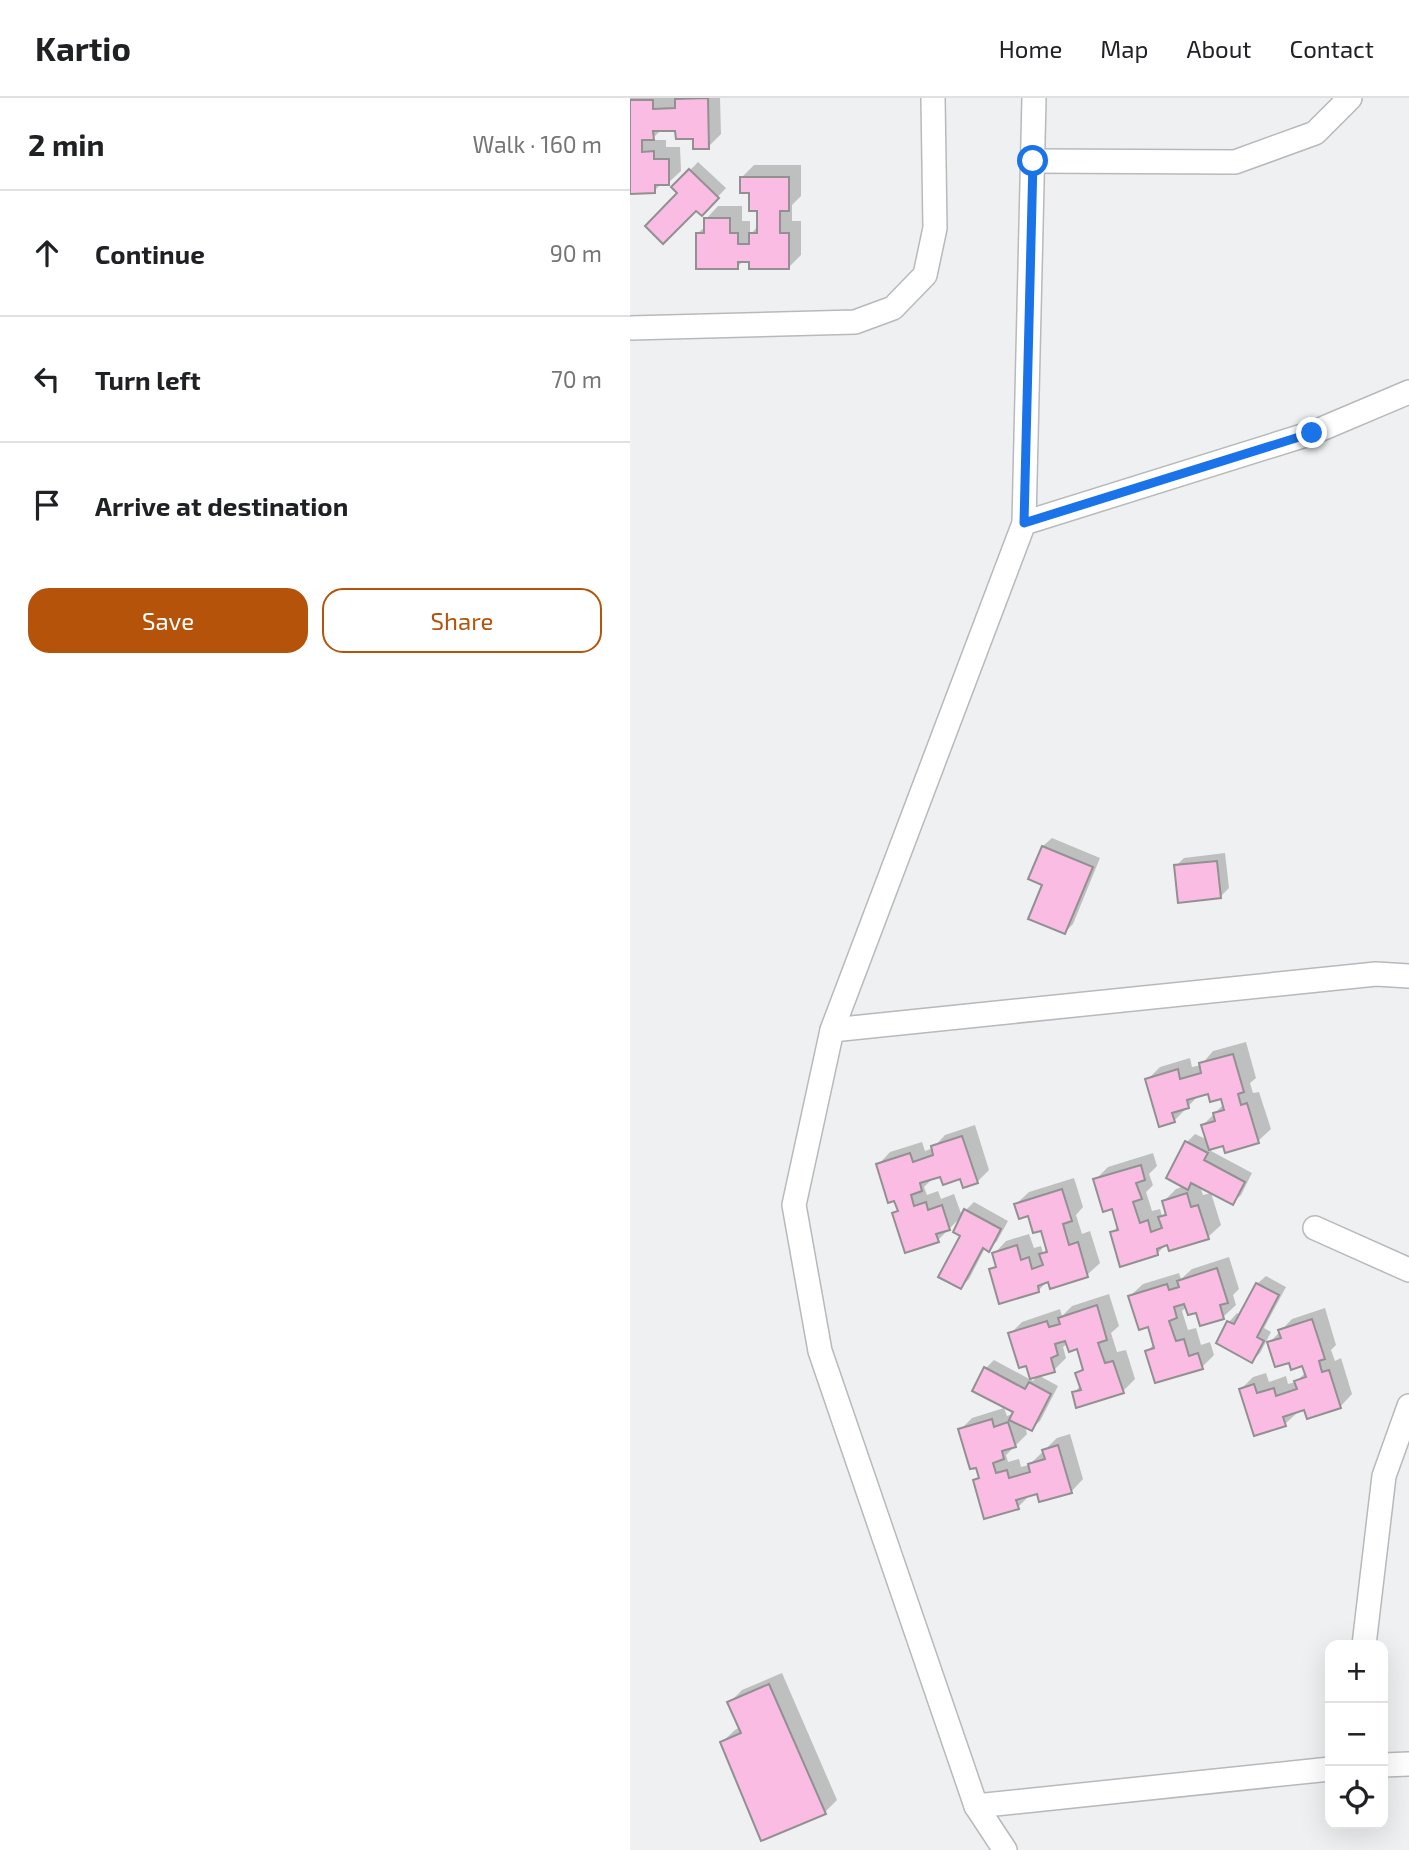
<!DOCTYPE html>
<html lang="en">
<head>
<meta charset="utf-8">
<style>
  :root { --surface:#fff; --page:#f2f2f2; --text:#202124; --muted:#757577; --line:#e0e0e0; --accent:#b45309 }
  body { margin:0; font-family:"Exo 2",sans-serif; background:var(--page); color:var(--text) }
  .controls { position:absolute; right:21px; bottom:21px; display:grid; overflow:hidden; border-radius:14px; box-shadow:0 7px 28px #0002 }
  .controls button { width:63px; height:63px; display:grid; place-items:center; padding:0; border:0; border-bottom:2px solid var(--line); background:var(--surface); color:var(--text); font:35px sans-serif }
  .stop { position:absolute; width:21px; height:21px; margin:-16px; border:5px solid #1a73e8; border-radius:50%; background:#fff }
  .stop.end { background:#1a73e8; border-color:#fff; box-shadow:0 2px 7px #0008 }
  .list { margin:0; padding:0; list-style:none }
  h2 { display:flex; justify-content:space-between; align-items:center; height:91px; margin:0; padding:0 28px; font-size:30px }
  h2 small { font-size:23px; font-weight:400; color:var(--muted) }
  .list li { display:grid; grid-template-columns:46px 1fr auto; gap:21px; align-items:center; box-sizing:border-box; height:126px; padding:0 28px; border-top:2px solid var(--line) }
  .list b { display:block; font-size:26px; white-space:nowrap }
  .list em { font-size:23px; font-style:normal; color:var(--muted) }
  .actions { display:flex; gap:14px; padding:21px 28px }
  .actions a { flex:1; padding:16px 0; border:2px solid var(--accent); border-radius:21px; text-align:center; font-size:24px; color:var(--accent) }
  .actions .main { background:var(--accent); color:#fff }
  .icon { flex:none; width:38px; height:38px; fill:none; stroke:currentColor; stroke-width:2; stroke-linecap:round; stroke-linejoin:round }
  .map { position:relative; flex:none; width:779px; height:1752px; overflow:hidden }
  header { display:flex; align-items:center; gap:42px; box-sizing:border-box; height:98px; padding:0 35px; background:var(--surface); border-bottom:2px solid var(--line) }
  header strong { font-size:33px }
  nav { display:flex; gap:38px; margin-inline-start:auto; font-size:24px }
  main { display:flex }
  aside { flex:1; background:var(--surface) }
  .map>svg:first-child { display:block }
  .shadow { fill:#0003 }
  .building { fill:#fabce3; stroke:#929091; stroke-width:2 }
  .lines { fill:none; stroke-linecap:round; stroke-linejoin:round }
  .street-casing { stroke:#b7b9bb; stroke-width:26 }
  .street { stroke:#fff; stroke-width:23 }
  .route { stroke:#1a73e8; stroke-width:9 }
</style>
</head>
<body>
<header>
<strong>Kartio</strong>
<nav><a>Home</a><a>Map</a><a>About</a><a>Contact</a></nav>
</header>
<main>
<aside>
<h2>2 min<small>Walk · 160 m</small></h2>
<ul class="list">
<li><svg class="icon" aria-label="ahead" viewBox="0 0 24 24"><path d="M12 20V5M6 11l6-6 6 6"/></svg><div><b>Continue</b></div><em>90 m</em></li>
<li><svg class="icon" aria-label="left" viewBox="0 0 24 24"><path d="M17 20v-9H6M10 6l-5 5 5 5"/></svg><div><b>Turn left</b></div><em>70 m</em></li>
<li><svg class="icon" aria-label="arrive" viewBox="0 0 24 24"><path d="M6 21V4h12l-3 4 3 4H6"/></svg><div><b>Arrive at destination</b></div></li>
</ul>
<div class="actions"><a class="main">Save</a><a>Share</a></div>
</aside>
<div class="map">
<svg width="779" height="1752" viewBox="0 0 779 1752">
  <rect width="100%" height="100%" fill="#eef0f1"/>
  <g class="shadow">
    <path d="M0,0H90L91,36L78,49L64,40L47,31H32L21,42H36V49H50L51,73L38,85H32L24,93L0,94Z"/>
    <path d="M68,64L96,90L72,116L44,89Z"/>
    <path d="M124,67H171V98L162,107V123H171V157L159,169L121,162H114L107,169L68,135L76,128V121L88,108H112V123H120V137L129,127V111L121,93L111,80Z"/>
    <path d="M422,740L470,760L443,826L435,834L414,786L401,780L413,748Z"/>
    <path d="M595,755L599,790L590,799L546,768L554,760Z"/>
    <path d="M616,944L626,980L620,985L623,995L629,994L641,1031L628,1043L594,1045L583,1049L581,1053L622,1075L611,1097L602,1105L570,1088L573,1097L581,1095L591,1127L578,1139L538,1144L528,1155L482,1135L489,1127L483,1108L465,1082L478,1069L523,1055L527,1068L519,1076L523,1087L516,1094L522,1113L530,1111L532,1118L537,1113L534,1103L546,1091L555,1088L538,1079L557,1044L565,1036L578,1042L573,1027L594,1006L592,999L579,994L570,996L544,1023L517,982L530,969L560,960L562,969L571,967L583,953Z"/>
    <path d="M345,1027L359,1072L347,1084L312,1077L304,1079L294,1089L297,1097L308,1093L311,1101L324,1096L332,1118L308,1142L264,1116L269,1111L248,1067L260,1054L292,1044L295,1053L303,1050L315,1037Z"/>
    <path d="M444,1080L453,1109L446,1117L452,1136L460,1133L470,1165L457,1177L419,1181L409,1192L361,1172L367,1166L364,1156L376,1143L399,1136L404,1150L411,1148L413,1155L418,1150L413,1130L399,1116L386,1106L399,1094Z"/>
    <path d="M344,1104L378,1123L367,1143L359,1151L355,1150L339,1181L331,1189L332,1137L336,1112Z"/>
    <path d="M599,1159L609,1191L603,1197L606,1207L593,1219L567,1213L557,1208L552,1213L558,1232L566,1230L571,1247L580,1244L584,1257L572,1269L517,1254L524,1246L519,1227L500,1198L513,1186L549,1175L551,1181L562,1171Z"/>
    <path d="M636,1178L656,1189L634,1230L641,1234L630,1255L622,1263L599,1224L607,1215L611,1217L627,1186Z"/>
    <path d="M479,1196L489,1228L481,1235L487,1254L496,1252L505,1281L493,1293L444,1295L451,1287L447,1275L454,1269L448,1249L438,1245L433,1249L436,1260L424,1272L397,1265L380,1236L392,1224L430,1211L432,1218L442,1208Z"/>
    <path d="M695,1210L706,1247L701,1252L705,1263L711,1260L722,1296L710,1309L675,1310L668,1314L655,1326L611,1291L623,1279L636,1275L639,1284L656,1278L658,1286L666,1284L676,1274L673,1266L660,1262L639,1245L662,1221Z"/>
    <path d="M364,1262L403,1283L408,1277L428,1288L410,1323L401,1331L395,1328L397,1336L376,1357L378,1364L389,1361L391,1369L399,1367L427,1340L440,1336L453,1381L441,1394L408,1393L400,1397L388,1409L345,1383L350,1377L330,1332L342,1320L374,1310L377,1318L387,1314L356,1270Z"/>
    <path d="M152,1575L207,1702L195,1714L92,1644L105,1632L110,1629L99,1605L112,1592Z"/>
  </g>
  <g class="building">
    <path d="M78,0L79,51H63V41H46L45,33H23L24,42H12V54L24,53V61H39V87H25V95L0,96V2H23V11L45,10V1Z"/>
    <path d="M59,71L89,100L72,118L66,113L33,146L15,128L47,95L41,89Z"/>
    <path d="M110,79H159V113H150V135H159V171H119V164H108V171H66V135H74V120H100V135H108V146H119V135H127V113H119V95H110Z"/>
    <path d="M412,748L463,769L435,836L398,821L412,787L398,781Z"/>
    <path d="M587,763L591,800L548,805L544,767Z"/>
    <path d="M603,956L614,994L608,996L611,1007L617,1005L629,1045L595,1055L593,1048L579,1052L571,1027L585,1023L583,1015L594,1012L591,1001L580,1004L578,996L557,1002L559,1010L542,1015L545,1024L529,1029L515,981L548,971L550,981L571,975L569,965Z"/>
    <path d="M332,1038L348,1085L333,1090L330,1081L313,1087L310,1079L290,1085L292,1093L281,1097L284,1108L296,1104L298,1112L312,1107L320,1132L306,1136L309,1144L275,1155L262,1115L268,1113L264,1103L258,1105L246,1066L280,1055L283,1064L303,1057L301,1048Z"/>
    <path d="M555,1043L578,1055L574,1062L615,1084L603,1107L561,1085L558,1092L536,1080Z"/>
    <path d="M511,1067L515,1082L506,1085L512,1101L503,1104L510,1125L518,1122L521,1134L532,1130L528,1119L536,1117L532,1103L557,1095L561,1109L568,1107L579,1141L539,1153L537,1147L527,1151L528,1157L490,1169L480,1134L488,1132L482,1111L473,1114L463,1081Z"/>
    <path d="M432,1091L442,1123L433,1126L439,1147L448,1144L458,1179L420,1191L418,1184L408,1188L409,1194L369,1206L359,1171L366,1169L362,1155L387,1147L391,1162L399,1159L402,1171L413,1167L409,1156L417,1154L411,1133L403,1135L398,1118L389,1121L384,1106Z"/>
    <path d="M334,1111L371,1131L359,1154L353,1150L331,1191L308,1179L330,1138L323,1134Z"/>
    <path d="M587,1170L598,1205L590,1207L594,1221L570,1228L566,1215L558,1217L554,1206L544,1209L547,1220L539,1223L546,1243L554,1241L559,1258L568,1255L573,1271L525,1285L515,1253L524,1250L518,1229L509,1232L498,1198L537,1186L539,1192L549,1189L547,1183Z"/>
    <path d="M626,1185L649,1197L627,1239L634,1243L622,1265L586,1245L597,1223L604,1226Z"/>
    <path d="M467,1207L477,1242L468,1245L475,1265L483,1263L494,1295L446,1310L442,1294L451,1292L445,1275L453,1272L447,1251L439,1254L435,1243L425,1246L428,1257L421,1260L425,1274L400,1281L396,1268L389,1270L378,1235L417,1223L419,1229L430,1226L428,1220Z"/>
    <path d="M682,1221L695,1261L689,1263L692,1274L699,1272L711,1310L677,1321L674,1312L653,1319L656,1328L624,1338L609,1291L624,1286L627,1295L644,1290L646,1298L667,1291L664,1283L676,1279L672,1268L661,1272L659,1265L645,1269L637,1244L651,1240L648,1232Z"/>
    <path d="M354,1269L395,1291L399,1284L421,1296L402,1333L379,1322L383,1314L342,1293Z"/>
    <path d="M362,1321L364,1329L378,1324L386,1349L372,1353L374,1361L363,1365L366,1375L377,1372L379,1380L400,1374L398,1366L415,1361L412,1352L428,1347L442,1395L409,1404L407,1396L386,1402L389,1411L354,1421L343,1382L349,1380L346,1370L340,1371L328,1331Z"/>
    <path d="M139,1586L196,1716L131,1743L90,1644L111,1635L97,1604Z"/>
  </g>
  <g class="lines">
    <defs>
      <g id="street">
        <path d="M403,63L605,64L685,35L720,0"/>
        <path d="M0,230L225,224L263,210L295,177L305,130L303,0"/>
        <path d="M394,425L682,335L779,294"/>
        <path d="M202,932L746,876L779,878"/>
        <path d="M685,1130L779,1172"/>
        <path d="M734,1547L754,1378L779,1308"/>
        <path d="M753,1667L779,1666"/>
        <path d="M346,1708L700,1671"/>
        <path d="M375,1752L346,1708L190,1253L164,1107L202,932L394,425L404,0"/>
      </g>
    </defs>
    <use href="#street" class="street-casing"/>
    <use href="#street" class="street"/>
  </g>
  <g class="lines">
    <path class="route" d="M403,63L394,425L682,335"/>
  </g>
</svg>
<div class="controls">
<button>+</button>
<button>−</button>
<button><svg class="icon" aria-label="locate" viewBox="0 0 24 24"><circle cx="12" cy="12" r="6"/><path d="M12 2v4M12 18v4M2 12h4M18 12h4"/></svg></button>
</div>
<div class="stop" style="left:403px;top:63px"></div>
<div class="stop end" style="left:682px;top:335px"></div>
</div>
</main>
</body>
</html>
